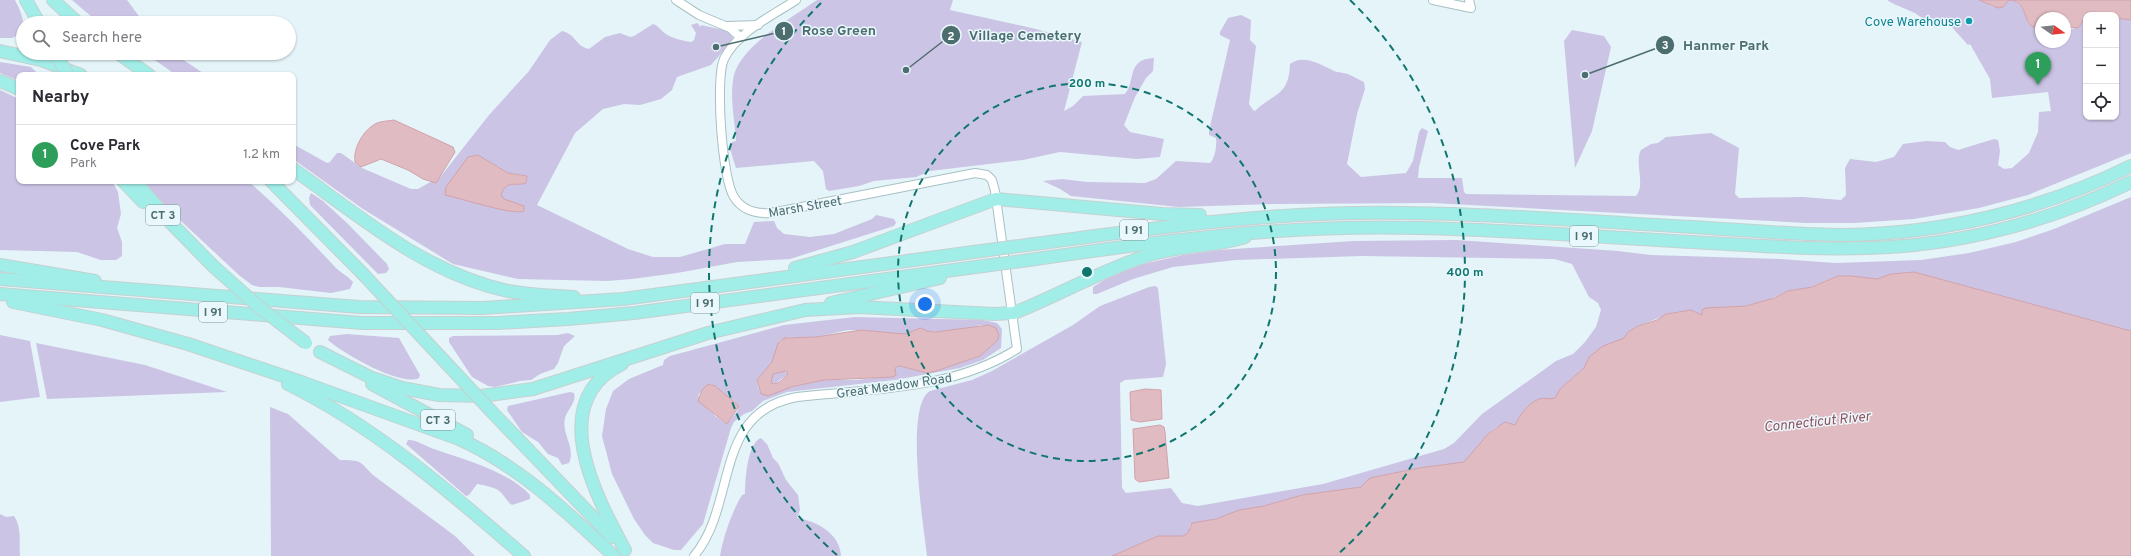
<!DOCTYPE html>
<html lang="en">
<head>
<meta charset="utf-8">
<style>
  :root { --surface:#fff; --page:#f2f2f3; --text:#2b2b33; --muted:#7c7c81; --line:#e1e1e2; --accent:#0b8043 }
  body { margin:0; font-family:Overpass,sans-serif; background:var(--page); color:var(--text) }
  .controls { position:absolute; right:12px; top:12px; display:grid; overflow:hidden; border-radius:8px; box-shadow:0 1px 3px #0004 }
  .controls button { width:36px; height:36px; display:grid; place-items:center; padding:0; border:0; border-bottom:1px solid var(--line); background:var(--surface); color:var(--text); font:20px sans-serif }
  .compass { position:absolute; left:2035px; top:12px; width:36px; height:36px; border-radius:50%; background:var(--surface); box-shadow:0 1px 3px #0004; rotate:104deg }
  .you { position:absolute; left:925px; top:304px; width:14px; height:14px; margin:-10px; border:3px solid #fff; border-radius:50%; background:#1a73e8; box-shadow:0 0 0 6px #1a73e833 }
  .badge { display:grid; place-items:center; width:26px; height:26px; border-radius:50%; background:var(--accent); color:#fff; font-size:13px; font-weight:700 }
  .pin { position:absolute; translate:-50% -33px; filter:drop-shadow(0 1px 2px #0008) }
  .pin::after { content:''; position:absolute; top:21px; width:14px; height:12px; background:inherit; clip-path:polygon(0 0,100% 0,50% 100%) }
  .list { margin:0; padding:0; list-style:none }
  h2 { display:flex; justify-content:space-between; align-items:center; height:52px; margin:0; padding:0 16px; font-size:17px }
  h2 small { font-size:13px; font-weight:400; color:var(--muted) }
  .list li { display:grid; grid-template-columns:26px 1fr auto; gap:12px; align-items:center; box-sizing:border-box; height:60px; padding:0 16px; border-top:1px solid var(--line) }
  .list b { display:block; font-size:15px; white-space:nowrap }
  .list p { margin:0; font-size:13px; white-space:nowrap; color:var(--muted) }
  .list em { font-size:13px; font-style:normal; color:var(--muted) }
  .icon { flex:none; width:22px; height:22px; fill:none; stroke:currentColor; stroke-width:2; stroke-linecap:round; stroke-linejoin:round }
  .map { position:relative; flex:none; width:2131px; height:556px; overflow:hidden }
  .search { position:absolute; background:var(--surface); box-shadow:0 1px 3px #0004; left:16px; top:16px; width:280px; height:44px; display:flex; align-items:center; gap:10px; box-sizing:border-box; padding:0 14px; border-radius:22px; color:var(--muted); font-size:15px }
  .panel { position:absolute; background:var(--surface); box-shadow:0 1px 3px #0004; left:16px; top:72px; width:280px; height:112px; border-radius:8px }
  .map>svg:first-child { display:block }
  .green { fill:#ccc4e5; fill-rule:evenodd }
  .water { fill:#e0bbc2; stroke:#d1a2ab; fill-rule:evenodd }
  .lines { fill:none; stroke-linecap:round; stroke-linejoin:round }
  .tertiary-casing { stroke:#a7c1c4; stroke-width:10 }
  .motorway-casing { stroke:#c6d1d1; stroke-width:14 }
  .tertiary { stroke:#fff; stroke-width:8 }
  .motorway { stroke:#a1ede7; stroke-width:12 }
  .motorway-bridge-casing { stroke:#c6d1d1; stroke-width:14; stroke-linecap:butt }
  .motorway-bridge { stroke:#a1ede7; stroke-width:12 }
  .ring { fill:none; stroke:#0f766e; stroke-width:2; stroke-dasharray:7 5 }
  .culture-dot { fill:#0f9aa8; stroke:#eaf8fd; stroke-width:1.5 }
  .labels { text-anchor:middle; stroke-width:3; stroke-linejoin:round; paint-order:stroke }
  .shield { fill:#eaf8fd; stroke:#7c979a; stroke-width:1 }
  .shield-label { font-size:12px; font-weight:bold; fill:#4d6e6f }
  .culture-label { font-size:13px; fill:#0d838f; stroke:#eaf8fd; text-anchor:end }
  .street-label { font-size:13px; fill:#4d6e6f; stroke:#eaf8fd }
  .water-label { font-size:14px; font-style:italic; fill:#93535e; stroke:#eaf8fd }
  .centre { fill:#0f766e; stroke:#eaf8fd; stroke-width:2 }
  .ring-label { font-size:12px; text-anchor:middle; font-weight:bold; fill:#0f766e; stroke:#eaf8fd; stroke-width:3; stroke-linejoin:round; paint-order:stroke }
  .leader { fill:none; stroke:#4d6e6f; stroke-width:1.5 }
  .callout-dot { fill:#4d6e6f; stroke:#eaf8fd; stroke-width:1.5 }
  .mark-label { font-size:12px; text-anchor:middle; font-weight:bold; fill:#fff }
  .callout-label { font-size:14px; text-anchor:middle; font-weight:bold; fill:#4d6e6f; stroke:#eaf8fd; stroke-width:3; stroke-linejoin:round; paint-order:stroke }
</style>
</head>
<body>
<div class="map">
<svg width="2131" height="556" viewBox="0 0 2131 556">
  <rect width="100%" height="100%" fill="#e4f4f9"/>
  <g class="green">
    <path d="M0,0H15C22,14 30,30 12,38H0Z"/>
    <path d="M72,0H127L144,23H99Z"/>
    <path d="M817,0H953L950,10L1036,29L1082,42L1064,111L1073,106L1083,96L1125,94C1136,81 1126,59 1154,58L1153,71L1146,78L1135,97L1124,125L1130,132L1164,139L1160,157L1137,159L1060,152L1023,160L930,171L916,177L874,181L859,186L829,191L826,189L823,171L814,161L736,168L730,149L732,142L736,141C735,122 730,99 733,80C737,47 792,18 817,0Z"/>
    <path d="M1887,0H1979L1994,7H2003L2009,0C2023,1 2024,14 2028,23L2036,27L2041,25V42H2065V27L2073,29L2081,25L2087,12L2105,15H2086V117H2116V18L2131,20V153L2028,195L1979,208L1914,219L1854,223H1806L1432,203L1274,204L1179,207L1071,196L1060,189L1043,181L1062,179L1087,182L1145,183L1156,179L1176,161L1210,163C1215,159 1217,145 1216,138L1209,135V131L1230,40L1220,35V32L1228,18L1241,15L1251,20L1250,40L1256,46L1249,104L1253,110L1255,111C1274,93 1289,96 1290,64C1303,54 1320,64 1332,70C1337,73 1344,72 1350,75C1355,77 1359,80 1364,82L1365,89L1357,114L1347,164L1361,177L1406,173L1413,161L1419,132L1422,128L1428,131L1419,167L1418,178H1462L1464,192L1466,194L1636,196C1646,185 1634,163 1641,150L1651,144L1658,143L1666,137L1711,133L1739,148L1735,194L1739,198L1803,197L1841,200L1846,195L1845,168L1850,159L1876,162L1894,157L1903,144L1926,141L1945,142L1950,147L1958,150L1994,139L1998,140L2000,151L1998,165L2004,169L2012,168L2029,153L2038,132L2039,112L2051,111L2048,92L1992,98L1990,79L1970,44L1968,45L1950,25L1929,27C1920,10 1902,10 1887,0Z"/>
    <path d="M697,23L701,27V25L728,31L731,33L733,40L711,65L677,77L672,90L661,99L640,105L624,104L603,109L575,133L537,205L628,249L653,257H680L725,244H745L754,222L774,221L777,228L784,234L810,237L834,234L872,219L876,215L894,219L896,223L894,226L790,259L737,262L677,273L632,279L607,281L518,279L453,264L363,209L293,159V144L327,163L330,162L337,153H341L362,168L411,189H418L441,176L489,115L529,71L550,40L562,31C577,35 575,46 589,49L605,37L620,33L630,37L634,36L653,24C659,26 660,30 666,34C671,38 684,41 691,42L694,40L696,33L691,25ZM478,155L508,173L527,176V182L508,185L504,188L501,195L484,204L479,203Z"/>
    <path d="M1572,30L1604,36L1611,47L1592,131L1575,168L1564,41Z"/>
    <path d="M145,53H173L206,75H176Z"/>
    <path d="M0,62L31,67L39,75H19V81L0,73Z"/>
    <path d="M0,90L19,99V181H112L118,192L121,214L117,228L122,242V256L116,260H101L77,252L0,250Z"/>
    <path d="M143,181H248C279,208 308,238 336,268C341,273 348,276 353,282L350,289L331,293L279,287H259L252,285L240,276L167,208Z"/>
    <path d="M311,193L323,201L347,223L387,264L389,269L386,273L378,274L376,272L310,205L309,198Z"/>
    <path d="M2131,197V331L1914,272L1891,274L1877,279L1838,276L1808,288L1786,292L1763,302L1735,308L1717,307L1701,315L1694,311L1674,312L1638,326L1628,332L1625,338L1599,349L1589,357L1584,368L1560,389L1555,398C1550,400 1547,398 1542,399C1530,401 1520,414 1515,425C1487,419 1483,449 1464,462L1419,468L1370,478L1361,487L1302,495L1264,506L1239,510L1219,518L1190,525L1189,531L1186,535L1178,537L1158,536L1112,556H927C924,528 904,406 930,391L972,380L992,371L1073,325L1100,306L1149,287L1155,286L1158,288L1166,364L1163,377L1125,380L1120,383L1122,488L1126,493L1171,488L1182,503L1198,506L1323,484L1444,449L1454,443L1482,414L1556,361L1573,354L1585,342L1596,327L1601,310L1598,303L1589,297L1572,264L1554,259L1362,256L1236,260L1173,267L1133,279L1097,294H1093V287L1106,279L1139,265L1183,255L1219,250L1354,241L1456,240L1618,251L1651,255L1780,259L1835,263L1921,260L1969,253L2016,242L2054,229Z"/>
    <path d="M855,317L983,320L997,323L1002,329L1001,348L983,360L960,368L895,380L787,392L763,401L752,411L744,414L734,422L731,428L703,524L681,550H674L653,543L645,535L634,519L612,474L602,436L606,409L613,391L629,379L663,365L664,360L670,356L784,325ZM981,325L992,326L999,336L997,341L980,356L936,371L927,373L900,366L882,377L857,380H824L761,394L758,387L757,380L772,362L779,341L788,337H816L848,330H861L900,335L962,329ZM711,384L735,402L738,410L727,424L715,416L698,396L702,390Z"/>
    <path d="M568,333L575,336L564,346L558,363L554,369L540,374L531,380L520,381L495,387L488,386L472,377L449,342V338L453,336L557,335Z"/>
    <path d="M347,334L399,338L420,375L419,378C401,387 342,353 328,340L330,336Z"/>
    <path d="M0,335L30,341L40,397L0,402Z"/>
    <path d="M36,343L145,365L227,392L47,399Z"/>
    <path d="M784,371L788,374L775,384L771,383L773,374Z"/>
    <path d="M570,392L574,393C577,402 567,410 565,418C561,433 576,448 569,463L562,465L558,458L548,454L538,442L522,432L507,410L508,406Z"/>
    <path d="M270,407L288,414L340,460C362,460 359,461 373,475L455,536L475,556H271Z"/>
    <path d="M761,438L767,444L773,458L778,463L786,480L798,495L800,510L797,518C816,521 840,533 841,556H720C723,538 732,511 742,495L745,494C745,481 747,443 761,438Z"/>
    <path d="M408,440C418,440 424,446 434,449C463,459 508,471 530,495V499L512,505C506,501 504,494 498,490C496,488 480,484 477,484L469,495L466,496L406,444Z"/>
    <path d="M0,514L6,517L14,516C22,527 19,543 20,556H0Z"/>
  </g>
  <g class="water">
    <path d="M1979,0H2131V20L2116,18V15C2108,15 2092,10 2086,13L2082,23L2078,28L2065,27V18H2041V25L2033,27C2022,21 2028,1 2009,0L2003,7L1998,8Z"/>
    <path d="M394,120L453,147L455,152L436,183L423,179L408,170L381,159L361,167L355,162C353,148 363,131 375,124C380,121 389,121 394,120Z"/>
    <path d="M478,155L508,173L527,176L526,183C513,187 507,179 501,195L504,199L524,206V211C514,216 460,198 445,195L446,187L468,157Z"/>
    <path d="M1914,272L2131,331V556H1112L1158,536H1183L1188,533L1192,523L1216,519L1239,510L1264,506L1302,495L1361,487L1370,478L1419,468L1464,462L1488,434L1505,422L1515,425C1520,415 1528,403 1539,399C1544,397 1550,400 1555,398L1560,389L1584,368L1589,357L1603,346L1624,338L1628,332L1638,326L1657,320L1666,314L1691,310L1702,315V310L1706,308L1746,306L1774,298L1788,291L1812,287L1838,276H1851L1877,279L1891,274Z"/>
    <path d="M989,325L996,328L999,336L997,341L980,356L936,371L927,373L900,366L895,368L896,375L893,377L824,380L791,387L768,396L761,394L757,380L772,362L778,343L784,338L816,337L861,330L904,334L921,328L927,331L935,332ZM786,371L788,374C783,379 778,386 771,383L773,374Z"/>
    <path d="M708,384L715,386L739,406L727,424L698,401L702,390Z"/>
    <path d="M1145,389L1161,390L1162,419L1140,422L1131,420L1130,392Z"/>
    <path d="M1160,425L1164,427L1165,432L1169,478L1139,482L1135,479L1133,429Z"/>
  </g>
  <g class="lines">
    <defs>
      <g id="tertiary">
        <path d="M676,0L699,15L730,28L741,38"/>
        <path d="M1433,0L1471,8L1469,0"/>
        <path d="M728,26L758,25"/>
        <path d="M694,556C738,504 712,412 797,397C871,389 953,390 1017,349L995,191L992,180L987,175L975,173L771,213C756,214 742,210 734,197C722,179 715,78 724,59C737,32 772,16 796,0"/>
      </g>
      <g id="motorway">
        <path d="M26,0L39,23"/>
        <path d="M53,0L78,23"/>
        <path d="M0,51L41,60L81,75"/>
        <path d="M118,53L149,75"/>
        <path d="M0,81L19,89"/>
        <path d="M293,169C361,217 425,273 508,291C530,295 552,296 574,297"/>
        <path d="M123,181L143,202"/>
        <path d="M135,181L170,222L213,266"/>
        <path d="M271,181L363,274"/>
        <path d="M1027,245C1153,228 1279,210 1407,213C1502,214 1597,222 1693,227C1743,230 1794,235 1844,235C1943,234 2042,210 2131,166"/>
        <path d="M1029,260C1159,241 1287,224 1419,228C1510,230 1602,237 1693,242C1751,245 1809,250 1867,248C1958,246 2049,222 2131,182"/>
        <path d="M0,265L95,281"/>
        <path d="M795,268L853,252L996,199L1162,214L1200,215"/>
        <path d="M0,279L359,307L483,308L623,299L981,251"/>
        <path d="M0,294L362,323H497L568,319L634,313L983,266"/>
        <path d="M13,302L102,320L188,344L304,383L459,439C518,465 567,512 614,556"/>
        <path d="M831,303L940,278"/>
        <path d="M320,352L372,378L402,388L439,395L481,396L533,389L708,333L805,310L859,307L994,314L1014,313C1059,295 1102,270 1149,255C1181,245 1214,247 1245,237"/>
        <path d="M622,364C544,402 597,498 625,550"/>
        <path d="M288,384C377,428 450,492 524,556"/>
        <path d="M372,384L467,435"/>
        <path d="M491,411L612,537"/>
      </g>
    </defs>
    <use href="#tertiary" class="tertiary-casing"/>
    <use href="#motorway" class="motorway-casing"/>
    <use href="#tertiary" class="tertiary"/>
    <use href="#motorway" class="motorway"/>
    <defs>
      <g id="motorway-bridge">
        <path d="M55,53L68,75"/>
        <path d="M981,251L1027,245"/>
        <path d="M213,266L259,307L306,343"/>
        <path d="M983,266L1029,260"/>
        <path d="M363,274L491,411"/>
      </g>
    </defs>
    <use href="#motorway-bridge" class="motorway-bridge-casing"/>
    <use href="#motorway-bridge" class="motorway-bridge"/>
  </g>
  <g class="ring">
    <circle cx="1087" cy="272" r="189"/>
    <path d="M837 555A378 378 0 0 1 824 0M1350 0A378 378 0 0 1 1337 555"/>
  </g>
  <circle class="culture-dot" cx="1969" cy="21" r="4"/>
  <g class="labels">
    <g class="shield">
      <rect x="146" y="205" width="34" height="20" rx="3"/>
      <rect x="1120" y="220" width="28" height="20" rx="3"/>
      <rect x="1570" y="226" width="28" height="20" rx="3"/>
      <rect x="691" y="293" width="28" height="20" rx="3"/>
      <rect x="199" y="302" width="28" height="20" rx="3"/>
      <rect x="421" y="410" width="34" height="20" rx="3"/>
    </g>
    <g class="shield-label">
      <text x="163" y="219">CT 3</text>
      <text x="1134" y="234">I 91</text>
      <text x="1584" y="240">I 91</text>
      <text x="705" y="307">I 91</text>
      <text x="213" y="316">I 91</text>
      <text x="438" y="424">CT 3</text>
    </g>
    <g class="culture-label">
      <text x="1961" y="26">Cove Warehouse</text>
    </g>
    <g class="street-label">
      <text transform="translate(805 206) rotate(-10)" y="5">Marsh Street</text>
      <text transform="translate(894 385) rotate(-8)" y="5">Great Meadow Road</text>
    </g>
    <g class="water-label">
      <text transform="translate(1817 421) rotate(-6)" y="5">Connecticut River</text>
    </g>
  </g>
  <circle cx="1087" cy="272" r="6" class="centre"/>
  <g class="ring-label">
    <text x="1087" y="87">200 m</text>
    <text x="1465" y="276">400 m</text>
  </g>
  <path class="leader" d="M716 47L784 31M906 70L951 35M1585 75L1665 45"/>
  <g class="callout-dot">
    <circle cx="716" cy="47" r="4"/>
    <circle cx="906" cy="70" r="4"/>
    <circle cx="1585" cy="75" r="4"/>
    <circle cx="784" cy="31" r="10"/>
    <circle cx="951" cy="35" r="10"/>
    <circle cx="1665" cy="45" r="10"/>
  </g>
  <g class="mark-label">
    <text x="784" y="35">1</text>
    <text x="951" y="40">2</text>
    <text x="1665" y="49">3</text>
  </g>
  <g class="callout-label">
    <text x="839" y="35">Rose Green</text>
    <text x="1025" y="40">Village Cemetery</text>
    <text x="1726" y="50">Hanmer Park</text>
  </g>
</svg>
<div class="controls">
<button>+</button>
<button>−</button>
<button><svg class="icon" aria-label="locate" viewBox="0 0 24 24"><circle cx="12" cy="12" r="6"/><path d="M12 2v4M12 18v4M2 12h4M18 12h4"/></svg></button>
</div>
<svg class="compass" viewBox="-18 -18 36 36"><path d="M0-13l5 13h-10z" fill="#e53935"/><path d="M0 13l5-13h-10z" fill="#7c7c81"/></svg>
<div class="you"></div>
<div class="pin badge" style="left:2038px;top:85px;background:#2e9e5b">1</div>
<div class="search"><svg class="icon" aria-label="search" viewBox="0 0 24 24"><circle cx="10" cy="10" r="6"/><path d="M15 15l6 6"/></svg>Search here</div>
<section class="panel">
<h2>Nearby<small></small></h2>
<ul class="list">
<li><span class="badge" style="background:#2e9e5b">1</span><div><b>Cove Park</b><p>Park</p></div><em>1.2 km</em></li>
</ul>
</section>
</div>
</body>
</html>
